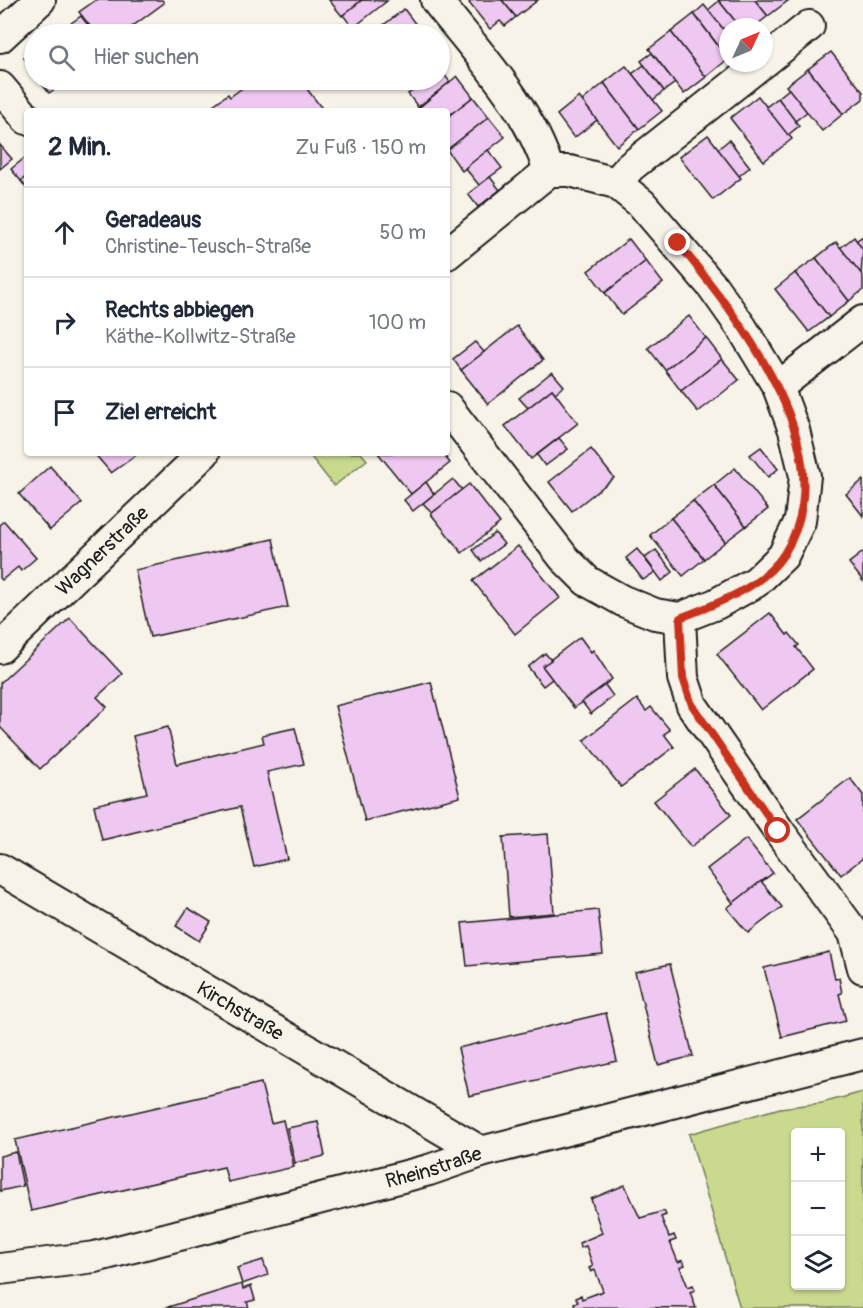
<!DOCTYPE html>
<html lang="de">
<head>
<meta charset="utf-8">
<style>
  :root { --surface:#fff; --page:#f2f2f3; --text:#1f2937; --muted:#747a83; --line:#e0e1e3 }
  body { margin:0; font-family:Pangolin,sans-serif; background:var(--page); color:var(--text) }
  .controls { position:absolute; right:18px; bottom:18px; display:grid; overflow:hidden; border-radius:6px; box-shadow:0 2px 4px #0004 }
  .controls button { width:54px; height:54px; display:grid; place-items:center; padding:0; border:0; border-bottom:2px solid var(--line); background:var(--surface); color:var(--text); font:30px sans-serif }
  .compass { position:absolute; left:719px; top:18px; width:54px; height:54px; border-radius:50%; background:var(--surface); box-shadow:0 2px 4px #0004; rotate:46deg }
  .stop { position:absolute; width:18px; height:18px; margin:-14px; border:4px solid #c8321e; border-radius:50%; background:#fff }
  .stop.end { background:#c8321e; border-color:#fff; box-shadow:0 2px 6px #0008 }
  .list { margin:0; padding:0; list-style:none }
  h2 { display:flex; justify-content:space-between; align-items:center; height:78px; margin:0; padding:0 24px; font-size:26px }
  h2 small { font-size:20px; font-weight:400; color:var(--muted) }
  .list li { display:grid; grid-template-columns:39px 1fr auto; gap:18px; align-items:center; box-sizing:border-box; height:90px; padding:0 24px; border-top:2px solid var(--line) }
  .list b { display:block; font-size:22px; white-space:nowrap }
  .list p { margin:0; font-size:20px; white-space:nowrap; color:var(--muted) }
  .list em { font-size:20px; font-style:normal; color:var(--muted) }
  .icon { flex:none; width:33px; height:33px; fill:none; stroke:currentColor; stroke-width:2; stroke-linecap:round; stroke-linejoin:round }
  .map { position:relative; flex:none; width:863px; height:1308px; overflow:hidden }
  .search { position:absolute; background:var(--surface); box-shadow:0 2px 4px #0004; left:24px; top:24px; width:426px; height:66px; display:flex; align-items:center; gap:15px; box-sizing:border-box; padding:0 21px; border-radius:33px; color:var(--muted); font-size:22px }
  .panel { position:absolute; background:var(--surface); box-shadow:0 2px 4px #0004; left:24px; top:108px; width:426px; height:348px; border-radius:6px }
  .map>svg:first-child { display:block }
  .green { fill:#c9da8f; stroke:#727b56; stroke-width:1.5; fill-rule:evenodd }
  .building { fill:#efc8f1; stroke:#1c1c1c; stroke-width:1.5 }
  .lines { fill:none; stroke-linecap:round; stroke-linejoin:round }
  .minor-casing { stroke:#1c1c1c; stroke-width:34 }
  .minor { stroke:#f7f3e8; stroke-width:30 }
  .route { stroke:#c8321e; stroke-width:8 }
  .labels { text-anchor:middle; stroke-width:6; stroke-linejoin:round; paint-order:stroke }
  .street-label { font-size:20px; fill:#1c1c1c; stroke:#f7f3e8 }
</style>
</head>
<body>
<div class="map">
<svg width="863" height="1308" viewBox="0 0 863 1308">
  <rect width="100%" height="100%" fill="#f7f3e8"/>
  <filter id="ink" filterUnits="userSpaceOnUse"><feTurbulence type="fractalNoise" baseFrequency=".0167" numOctaves="2"/><feDisplacementMap in="SourceGraphic" scale="12" xChannelSelector="R" yChannelSelector="G"/><feConvolveMatrix kernelMatrix="1 2 1 2 8 2 1 2 1" color-interpolation-filters="sRGB"/></filter>
  <g filter="url(#ink)">
    <g class="green">
      <path d="M308,453H361L367,460L334,486Z"/>
      <path d="M863,1092V1308H740L689,1134L780,1108L822,1103ZM796,1132H840V1286H796Z"/>
    </g>
    <g class="building">
      <path d="M96,0H162L164,3L122,34H96L79,12Z"/>
      <path d="M329,0H362L342,16Z"/>
      <path d="M362,0L387,1L353,28L343,15Z"/>
      <path d="M473,0H502L516,17L505,26L500,21L490,29L469,3Z"/>
      <path d="M502,0H538L516,17Z"/>
      <path d="M718,0H755L768,16L754,27H740Z"/>
      <path d="M755,0H789L768,16Z"/>
      <path d="M719,1L740,27H728V35L708,10Z"/>
      <path d="M704,5L728,35V42L720,48L694,14Z"/>
      <path d="M404,9L420,30L414,34H372Z"/>
      <path d="M694,14L728,59L706,77L671,32Z"/>
      <path d="M81,16L95,34H56Z"/>
      <path d="M671,32L706,77L684,94L649,49Z"/>
      <path d="M34,50V73L24,58Z"/>
      <path d="M831,52L863,92V99L843,114L808,69Z"/>
      <path d="M652,53L675,83L664,91L641,61Z"/>
      <path d="M644,65L664,91L653,100L632,74Z"/>
      <path d="M626,66L662,111L639,129L604,83Z"/>
      <path d="M440,69L450,82L418,107L408,94L427,80H440Z"/>
      <path d="M808,69L843,114L822,131L786,86Z"/>
      <path d="M457,76L473,97L447,117V111H415Z"/>
      <path d="M39,80H68L49,93Z"/>
      <path d="M253,80H300L324,111H205L228,94L230,97Z"/>
      <path d="M406,80H427L413,90Z"/>
      <path d="M604,83L639,129L617,146L582,101Z"/>
      <path d="M789,89L807,112L795,121L778,98Z"/>
      <path d="M758,96L792,139L764,161L730,118Z"/>
      <path d="M473,97L489,117L447,150V117Z"/>
      <path d="M579,97L597,120L574,138L557,115Z"/>
      <path d="M778,98L799,126L788,135L766,107Z"/>
      <path d="M489,117L505,137L462,171L447,150Z"/>
      <path d="M708,135L741,178L713,200L679,157Z"/>
      <path d="M729,140L750,167L739,176L718,149Z"/>
      <path d="M0,145L12,159L0,169Z"/>
      <path d="M488,150L502,168L479,185L465,168Z"/>
      <path d="M27,156V176L21,181L11,169Z"/>
      <path d="M27,176V189L21,181Z"/>
      <path d="M490,177L500,190L478,207L468,194Z"/>
      <path d="M863,236V250L856,241Z"/>
      <path d="M854,237L863,250L861,274L840,248Z"/>
      <path d="M629,239L646,261L605,293L588,271Z"/>
      <path d="M836,242L863,276V290L849,301L816,258Z"/>
      <path d="M816,258L849,301L829,317L795,273Z"/>
      <path d="M646,261L663,283L622,315L605,293Z"/>
      <path d="M795,273L829,317L809,332L775,289Z"/>
      <path d="M689,316L706,338L665,370L648,348Z"/>
      <path d="M517,326L543,360L488,404L461,370Z"/>
      <path d="M706,338L722,359L681,391L665,370Z"/>
      <path d="M475,342L484,352L461,370L453,359Z"/>
      <path d="M722,359L739,380L698,412L681,391Z"/>
      <path d="M552,372L564,386L555,393L552,389L528,408L519,398Z"/>
      <path d="M552,389L578,423L531,459L505,426Z"/>
      <path d="M559,438L568,449L545,466L537,455Z"/>
      <path d="M761,447L778,469L768,477L750,455Z"/>
      <path d="M591,449L614,478L572,511L549,482Z"/>
      <path d="M94,453H139L111,473Z"/>
      <path d="M378,453H442L450,463L411,494Z"/>
      <path d="M50,466L82,503L50,530L19,494Z"/>
      <path d="M735,468L768,509L746,526L714,485Z"/>
      <path d="M453,479L462,490L432,513L423,503Z"/>
      <path d="M863,480V516L846,494Z"/>
      <path d="M426,482L434,494L413,511L404,500Z"/>
      <path d="M469,484L500,523L462,553L431,514Z"/>
      <path d="M714,485L746,526L725,542L693,501Z"/>
      <path d="M693,501L725,542L704,559L671,518Z"/>
      <path d="M671,518L704,559L683,576L650,535Z"/>
      <path d="M4,521L36,558L21,571L18,567L2,580L0,578V524Z"/>
      <path d="M495,533L504,544L481,561L473,550Z"/>
      <path d="M273,539L288,607L150,637L135,570Z"/>
      <path d="M518,546L560,598L515,634L473,581Z"/>
      <path d="M637,549L655,572L643,580L626,558Z"/>
      <path d="M656,550L673,572L662,581L645,558Z"/>
      <path d="M863,552V581L849,563Z"/>
      <path d="M770,613L787,635L789,633L799,645L796,647L813,669L761,710L717,654Z"/>
      <path d="M70,618L122,674L97,697L107,707L40,769L0,727V683Z"/>
      <path d="M580,637L591,652L593,650L612,679L574,708L542,666Z"/>
      <path d="M545,653L551,660L542,666L552,679L543,686L528,667Z"/>
      <path d="M431,682L460,797L365,821L335,706Z"/>
      <path d="M605,685L613,696L591,714L582,702Z"/>
      <path d="M637,699L646,711L651,707L670,730L664,734L674,747L621,787L584,740Z"/>
      <path d="M168,727L177,764L264,743L262,735L295,728L304,764L267,772L287,859L254,867L240,807L102,840L94,805L147,793L133,736Z"/>
      <path d="M695,769L731,815L691,847L654,801Z"/>
      <path d="M850,778L863,795V858L841,875L797,819Z"/>
      <path d="M548,834L554,913L509,917L503,837Z"/>
      <path d="M746,839L773,873L733,903L707,869Z"/>
      <path d="M761,881L782,907L748,933L727,908Z"/>
      <path d="M188,908L211,922L199,941L176,926Z"/>
      <path d="M598,910L603,954L467,966L462,923Z"/>
      <path d="M829,952L835,979L839,978L842,993L839,994L846,1021L782,1037L764,968Z"/>
      <path d="M670,964L693,1056L658,1065L635,972Z"/>
      <path d="M606,1013L617,1061L469,1096L458,1048Z"/>
      <path d="M261,1083L271,1123L283,1120L294,1167L228,1182L224,1167L31,1211L15,1140Z"/>
      <path d="M318,1122L325,1156L295,1163L287,1128Z"/>
      <path d="M16,1152L23,1186L0,1191V1156Z"/>
      <path d="M625,1185L640,1218L664,1211L666,1215L661,1217L669,1237L674,1235L676,1240L670,1242L678,1262L683,1260L685,1265L680,1267L688,1287L693,1285L695,1290L690,1292L696,1308L575,1307L574,1303L578,1302L576,1298L581,1295L582,1299L603,1291L595,1270L591,1272L589,1268L593,1266L586,1246L580,1248L579,1243L602,1233L591,1199Z"/>
      <path d="M263,1260L268,1275L242,1284L237,1268Z"/>
      <path d="M242,1284L243,1289L251,1286L255,1300L247,1302L249,1308H165Z"/>
    </g>
    <g class="lines">
      <defs>
        <g id="minor">
          <path d="M436,0C478,54 529,106 549,171"/>
          <path d="M0,37L40,0"/>
          <path d="M764,62L809,26"/>
          <path d="M0,87L27,119"/>
          <path d="M616,183L630,167L762,63"/>
          <path d="M447,254L549,171H570L616,183L642,204L713,287L742,328L778,387L794,430L805,476L800,521L783,556L756,582L716,604L680,618L655,614L623,601L587,581L564,558L447,407"/>
          <path d="M778,387L863,321"/>
          <path d="M680,618L683,678L692,705L779,831L854,933L863,968"/>
          <path id="s1" d="M0,648L204,453"/>
          <path id="s2" d="M0,869L481,1152"/>
          <path id="s3" d="M0,1269L95,1257L429,1170L481,1152L863,1054"/>
        </g>
      </defs>
      <use href="#minor" class="minor-casing"/>
      <use href="#minor" class="minor"/>
    </g>
  </g>
  <g class="lines" filter="url(#ink)">
    <path class="route" d="M678,243C740,320 848,453 784,554C762,588 716,604 680,618L683,678L692,705L778,831"/>
  </g>
  <g class="labels">
    <g class="street-label">
      <text dy="7" stroke="none"><textPath href="#s1" startOffset="141">Wagnerstraße</textPath></text>
      <text dy="7" stroke="none"><textPath href="#s2" startOffset="279">Kirchstraße</textPath></text>
      <text dy="7" stroke="none"><textPath href="#s3" startOffset="446">Rheinstraße</textPath></text>
    </g>
  </g>
</svg>
<div class="controls">
<button>+</button>
<button>−</button>
<button><svg class="icon" aria-label="layers" viewBox="0 0 24 24"><path d="M12 4l9 5-9 5-9-5zM3 14l9 5 9-5"/></svg></button>
</div>
<svg class="compass" viewBox="-18 -18 36 36"><path d="M0-13l5 13h-10z" fill="#e53935"/><path d="M0 13l5-13h-10z" fill="#747a83"/></svg>
<div class="stop" style="left:778px;top:831px"></div>
<div class="stop end" style="left:678px;top:243px"></div>
<div class="search"><svg class="icon" aria-label="search" viewBox="0 0 24 24"><circle cx="10" cy="10" r="6"/><path d="M15 15l6 6"/></svg>Hier suchen</div>
<section class="panel">
<h2>2 Min.<small>Zu Fuß · 150 m</small></h2>
<ul class="list">
<li><svg class="icon" aria-label="ahead" viewBox="0 0 24 24"><path d="M12 20V5M6 11l6-6 6 6"/></svg><div><b>Geradeaus</b><p>Christine-Teusch-Straße</p></div><em>50 m</em></li>
<li><svg class="icon" aria-label="right" viewBox="0 0 24 24"><path d="M7 20v-9h11M14 6l5 5-5 5"/></svg><div><b>Rechts abbiegen</b><p>Käthe-Kollwitz-Straße</p></div><em>100 m</em></li>
<li><svg class="icon" aria-label="arrive" viewBox="0 0 24 24"><path d="M6 21V4h12l-3 4 3 4H6"/></svg><div><b>Ziel erreicht</b></div></li>
</ul>
</section>
</div>
</body>
</html>
